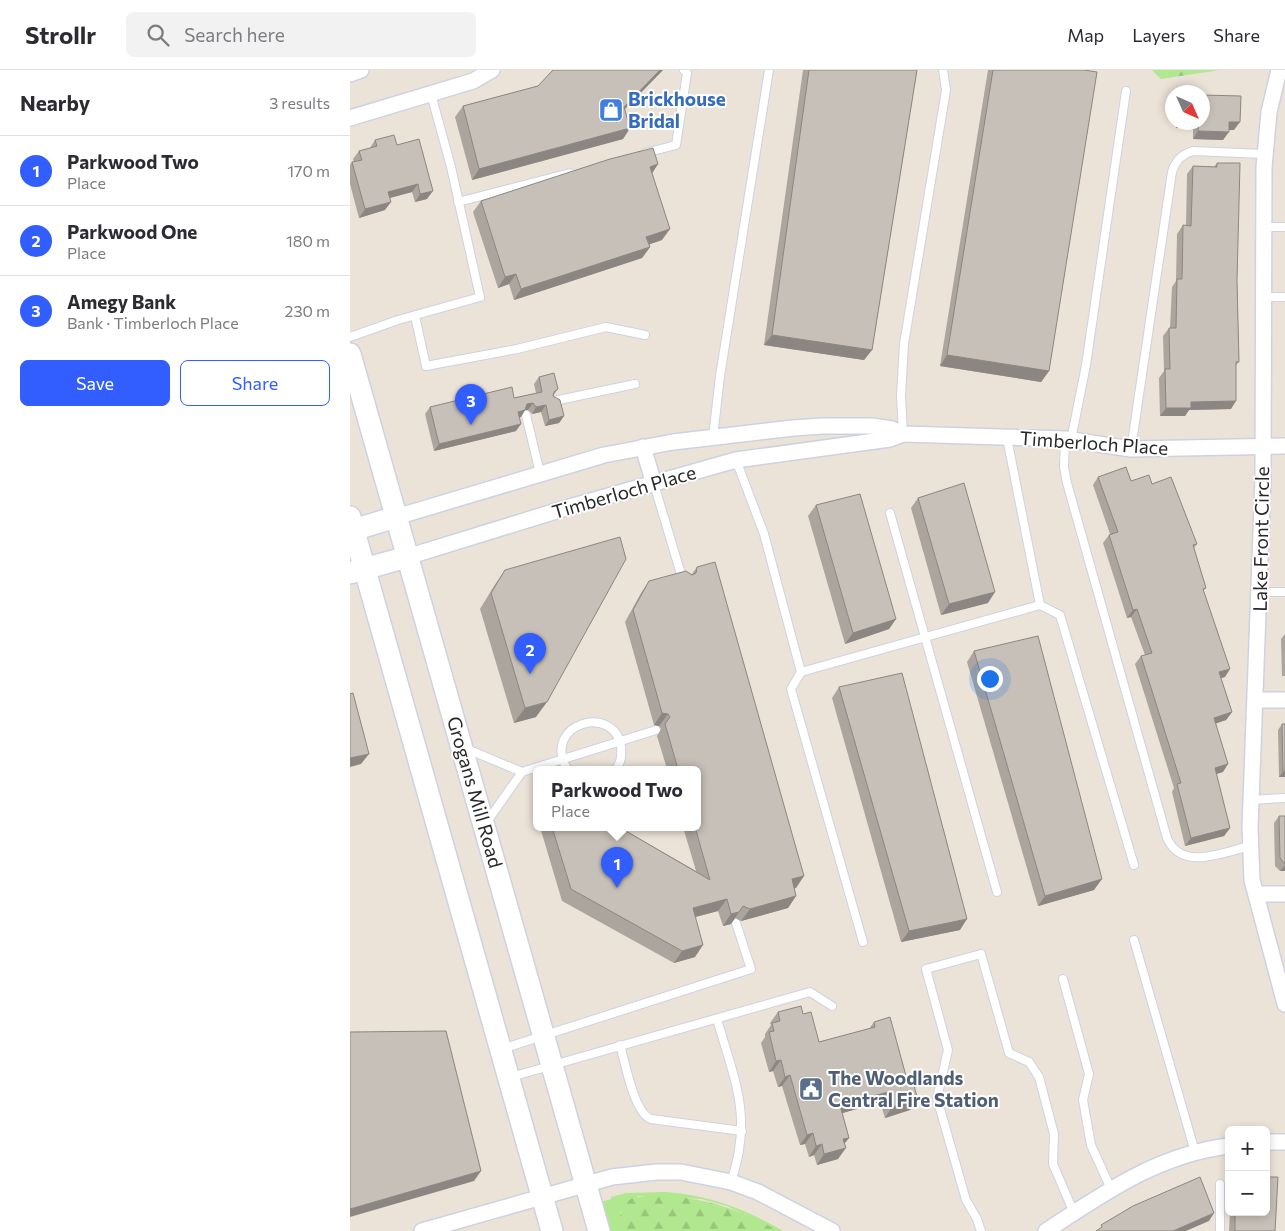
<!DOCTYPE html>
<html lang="en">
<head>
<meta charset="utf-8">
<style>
  :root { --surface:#fff; --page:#f2f2f3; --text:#2b2b33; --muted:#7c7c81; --line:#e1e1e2; --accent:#325eff }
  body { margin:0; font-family:Commissioner,sans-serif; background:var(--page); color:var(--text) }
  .controls { position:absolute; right:15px; bottom:15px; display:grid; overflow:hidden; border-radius:8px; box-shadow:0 2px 8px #0003 }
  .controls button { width:45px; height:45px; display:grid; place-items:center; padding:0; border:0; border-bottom:1px solid var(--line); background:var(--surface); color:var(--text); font:25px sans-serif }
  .compass { position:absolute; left:815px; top:15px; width:45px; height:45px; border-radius:50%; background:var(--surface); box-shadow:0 2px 8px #0003; rotate:135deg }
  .you { position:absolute; left:639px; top:608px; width:18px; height:18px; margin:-12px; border:4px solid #fff; border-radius:50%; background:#1a73e8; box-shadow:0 0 0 8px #1a73e833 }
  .badge { display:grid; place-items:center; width:32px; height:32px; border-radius:50%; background:var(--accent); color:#fff; font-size:16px; font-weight:700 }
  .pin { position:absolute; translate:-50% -41px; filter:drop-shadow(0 1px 2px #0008) }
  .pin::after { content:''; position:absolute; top:26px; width:18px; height:15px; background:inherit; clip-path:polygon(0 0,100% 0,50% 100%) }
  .popup { position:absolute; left:183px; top:696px; width:168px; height:65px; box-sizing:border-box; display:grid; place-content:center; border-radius:8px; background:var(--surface); filter:drop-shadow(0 1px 4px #0005); font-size:16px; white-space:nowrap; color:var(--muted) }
  .popup b { font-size:19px; color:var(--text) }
  .popup::after { content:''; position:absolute; left:50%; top:100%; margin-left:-10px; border:10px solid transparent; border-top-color:var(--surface) }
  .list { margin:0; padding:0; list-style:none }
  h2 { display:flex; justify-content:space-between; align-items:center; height:65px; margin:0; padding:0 20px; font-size:21px }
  h2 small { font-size:16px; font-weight:400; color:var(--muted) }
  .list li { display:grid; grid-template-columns:32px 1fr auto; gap:15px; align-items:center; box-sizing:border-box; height:70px; padding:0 20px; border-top:1px solid var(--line) }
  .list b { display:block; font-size:19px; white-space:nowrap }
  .list p { margin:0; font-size:16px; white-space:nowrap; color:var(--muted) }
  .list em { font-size:16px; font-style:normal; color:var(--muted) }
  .actions { display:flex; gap:10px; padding:15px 20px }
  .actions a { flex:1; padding:11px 0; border:1px solid var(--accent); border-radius:8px; text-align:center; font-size:18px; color:var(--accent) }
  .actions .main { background:var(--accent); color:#fff }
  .icon { flex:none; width:28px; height:28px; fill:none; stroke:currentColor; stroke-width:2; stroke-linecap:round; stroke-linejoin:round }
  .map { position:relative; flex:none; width:935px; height:1161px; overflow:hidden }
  header { display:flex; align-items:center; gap:30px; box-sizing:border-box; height:70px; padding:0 25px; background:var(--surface); border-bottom:1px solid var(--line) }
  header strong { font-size:24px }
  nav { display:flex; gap:28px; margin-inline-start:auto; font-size:18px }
  .search { width:350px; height:45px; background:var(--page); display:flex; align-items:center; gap:12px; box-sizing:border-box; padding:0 18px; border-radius:8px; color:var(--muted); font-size:19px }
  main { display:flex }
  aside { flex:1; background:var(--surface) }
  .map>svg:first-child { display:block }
  .grass { fill:#b0e78f }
  .forest { fill:url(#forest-firs) }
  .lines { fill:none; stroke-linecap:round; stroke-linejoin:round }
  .lane-casing { stroke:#cdd2e2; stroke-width:10 }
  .street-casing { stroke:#cdd2e2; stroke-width:18 }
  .secondary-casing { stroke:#cdd2e2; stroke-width:24 }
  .lane { stroke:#fff; stroke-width:8 }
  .street { stroke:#fff; stroke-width:15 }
  .secondary { stroke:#fff; stroke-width:21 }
  .wall { fill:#aba59e }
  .shaded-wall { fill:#8b8681 }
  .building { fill:#c7c0b8; stroke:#8b8681 }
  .labels { text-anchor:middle; stroke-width:4; stroke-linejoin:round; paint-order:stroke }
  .shop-label { font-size:19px; font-weight:bold; fill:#366cbe; stroke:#fff; text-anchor:start }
  .street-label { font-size:19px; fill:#282828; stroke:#fff }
  .service-label { font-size:19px; font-weight:bold; fill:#4e5e75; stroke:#fff; text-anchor:start }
</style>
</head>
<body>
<header>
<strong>Strollr</strong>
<div class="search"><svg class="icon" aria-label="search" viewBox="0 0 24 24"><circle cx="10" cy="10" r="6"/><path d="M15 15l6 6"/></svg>Search here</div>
<nav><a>Map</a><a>Layers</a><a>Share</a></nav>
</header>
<main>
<aside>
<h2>Nearby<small>3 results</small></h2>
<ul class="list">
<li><span class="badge">1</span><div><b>Parkwood Two</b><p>Place</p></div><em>170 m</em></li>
<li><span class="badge">2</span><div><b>Parkwood One</b><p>Place</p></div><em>180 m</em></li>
<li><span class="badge">3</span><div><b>Amegy Bank</b><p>Bank · Timberloch Place</p></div><em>230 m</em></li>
</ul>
<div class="actions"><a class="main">Save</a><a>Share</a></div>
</aside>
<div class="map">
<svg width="935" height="1161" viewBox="0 0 935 1161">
  <defs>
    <pattern id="forest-firs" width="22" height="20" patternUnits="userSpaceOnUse" patternTransform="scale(1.25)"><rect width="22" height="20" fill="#b0e78f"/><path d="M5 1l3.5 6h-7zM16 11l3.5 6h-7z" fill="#97c67b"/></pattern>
  </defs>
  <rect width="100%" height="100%" fill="#ece3d8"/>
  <path class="grass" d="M315,1122C360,1125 395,1139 433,1161H429L377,1136L351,1129L288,1126L270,1142L274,1161H259L251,1132L261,1129V1127L277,1123Z"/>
  <g class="forest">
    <path d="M802,0H870L811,9Z"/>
    <path d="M302,1125C355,1128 382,1136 429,1161H274L270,1147L272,1136L282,1128Z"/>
  </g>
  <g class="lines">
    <defs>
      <g id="lane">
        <path d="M295,83L326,75L337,3L334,0"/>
        <path d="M108,132L220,103"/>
        <path d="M913,157H935"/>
        <path d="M914,227H935"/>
        <path d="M65,246L76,296L167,279L256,257L295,265"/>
        <path d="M0,267L48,250L130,227L101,97L81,24"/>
        <path d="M204,331L285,314"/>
        <path d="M176,345L190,403"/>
        <path d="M553,364L551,326L554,274L596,20L593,0"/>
        <path d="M363,367L370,306L419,0"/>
        <path d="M657,368L690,535L710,545L784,795"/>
        <path d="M715,369L714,397L717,413L817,768C832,802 873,782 900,776"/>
        <path d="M721,370L736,295L776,21"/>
        <path d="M781,379L822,102C825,91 832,84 843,81L914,84"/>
        <path d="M386,390L414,464L451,602L441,619L513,872"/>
        <path d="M304,414L333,511"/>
        <path d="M540,443L647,822"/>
        <path d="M910,522H935"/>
        <path d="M451,602L690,535"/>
        <path d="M117,679L172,702"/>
        <path d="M217,699C191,653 265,633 271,677C272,685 271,693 266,699"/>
        <path d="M900,730L935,728"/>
        <path d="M136,753L172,702L306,660"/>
        <path d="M784,870L845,1082"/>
        <path d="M713,909L739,1004L733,1030L741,1075L761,1119"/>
        <path d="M367,949C385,1012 403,1047 381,1112"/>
        <path d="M270,975C275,992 284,1043 301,1049L392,1061"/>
        <path d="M152,979L401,899L386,853"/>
        <path d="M161,1007L460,922L482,936"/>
        <path d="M870,1114V1161"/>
        <path d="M631,1161L627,1149L616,1130L587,1028L598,980L576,899L631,884L659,983L679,992L689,1007L704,1064L703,1094L724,1143"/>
      </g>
      <g id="street">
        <path d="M929,0L919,42L914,97L913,408L900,758L902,810L935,934"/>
        <path d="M0,4L11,0"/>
        <path d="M0,48L123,11L142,0"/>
        <path d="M293,377L304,414"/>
        <path d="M46,447L254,385L323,372L443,358L473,356H522L542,359L553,364L715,369L781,379L935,376"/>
        <path d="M57,487L216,438L386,390L540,369L553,364"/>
        <path d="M906,630H935"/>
        <path d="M906,824H935"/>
        <path d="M916,1072H935"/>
        <path d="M72,1161L262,1107L306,1102H331L381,1112L408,1122L482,1161"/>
        <path d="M696,1161C754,1123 809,1084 879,1076"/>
      </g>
      <g id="secondary">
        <path d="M0,284L249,1161"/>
        <path d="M0,447L202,1161"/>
        <path d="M0,461L46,447"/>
        <path d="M0,503L57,487"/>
      </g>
    </defs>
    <use href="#lane" class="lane-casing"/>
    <use href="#street" class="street-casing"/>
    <use href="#secondary" class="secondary-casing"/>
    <use href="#lane" class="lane"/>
    <use href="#street" class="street"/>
    <use href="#secondary" class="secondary"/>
  </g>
  <g class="wall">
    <path d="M203,0H313L275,39L280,58L273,69L122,110L105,47L113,36L188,16Z"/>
    <path d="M453,0H567L522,280L514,290L414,275Z"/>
    <path d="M638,0H734L699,301L691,312L590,296Z"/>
    <path d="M826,52H852L884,60H879L873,70L843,69V58H826Z"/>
    <path d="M25,70L47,75L77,129L65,132L62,122L40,128L35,140L9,148L0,114V95L2,92H4L3,89L9,81L20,78Z"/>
    <path d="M867,93L887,211L889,292L886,295L881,339L839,340L835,346H810L809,308L814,301L813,266L819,258H820L822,217L826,211L827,164L833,155L836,156L837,104L843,96L864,97Z"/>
    <path d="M308,94L302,103L312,170L299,174L300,177L292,188L164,230L159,214L148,218L123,142L131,131Z"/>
    <path d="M189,307L208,319L203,326L214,346L209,353L195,356L191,342L182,344L178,340H175L171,347H169L166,361L84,381L75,344L80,337L164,328L186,323L184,314Z"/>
    <path d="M748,407L802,414L847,474L844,478L856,518L853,521L875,607L871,608L882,642L876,650L866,653L873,702L866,704L880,758L874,766L835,776L822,722L824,718L785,594L791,586L795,585L781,547L777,548L753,473L759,465L760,464L743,415Z"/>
    <path d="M568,428L638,533L591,545L561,438Z"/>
    <path d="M466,435L546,549L539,559L495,574L458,446Z"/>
    <path d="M347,497L446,818H444L446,826L438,838L391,851L385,848L381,854L373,856L368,841L345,847V887L324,893L212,831L190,757H269L346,801L333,757H347V699H317L307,666L311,659L309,656L304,655L275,552L291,523L299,511L342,504Z"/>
    <path d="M155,500L186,647L164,653L130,539L144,516Z"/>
    <path d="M935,564V606H932L931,569Z"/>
    <path d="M624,581L744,820L688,836L617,592Z"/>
    <path d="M489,617L610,860L551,872L482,628Z"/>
    <path d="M932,654L935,707H929L928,660Z"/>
    <path d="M929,746H935V801H930L925,796L924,753Z"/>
    <path d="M428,942L453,944L469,972L519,959L524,952L556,1006L568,1030L560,1040L535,1048L530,1032L492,1043L499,1068L494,1074L488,1089L467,1095L464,1085L459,1087L455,1074L450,1075L432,1016L428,1017L423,1001L419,1002L411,973L415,967V964L421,955L420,953Z"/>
    <path d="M880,1142H916L925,1161H879Z"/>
  </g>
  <g class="shaded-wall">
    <path d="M310,0H313L267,47L274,37Z"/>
    <path d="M830,52H847L843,58H826Z"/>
    <path d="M879,52H890L884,60H874Z"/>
    <path d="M280,58L273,69L122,110L129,99Z"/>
    <path d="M848,61L879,62L873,70L843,69Z"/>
    <path d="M308,94L301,105L300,97Z"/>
    <path d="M68,114L62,122L32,130L38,122Z"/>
    <path d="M83,121L77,129L65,132L70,124Z"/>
    <path d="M41,132L35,140L9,148L15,139Z"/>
    <path d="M320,159L312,170L289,178L296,167Z"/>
    <path d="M300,177L292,188L164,230L171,219Z"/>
    <path d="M166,204L159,214L148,218L155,207Z"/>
    <path d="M422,265L522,280L514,290L414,275Z"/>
    <path d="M597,285L699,301L691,312L590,296Z"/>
    <path d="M886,331L881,339L839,340L835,346H810L816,338L841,332Z"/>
    <path d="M183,333L178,340H175L171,347L163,349L168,342L177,334Z"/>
    <path d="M196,335L191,342L182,344L186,337Z"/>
    <path d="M214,346L209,353L195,356L199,350Z"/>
    <path d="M171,354L166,361L84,381L89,374Z"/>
    <path d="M645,522L638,533L591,545L599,534Z"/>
    <path d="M787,539L781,547L777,548L783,540Z"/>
    <path d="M546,549L539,559L495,574L503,563Z"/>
    <path d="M880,599L875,607L863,610L869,602Z"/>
    <path d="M197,632L186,647L164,653L175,638Z"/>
    <path d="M882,642L876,650L859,656L864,648Z"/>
    <path d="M312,643L318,644L309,656L304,655Z"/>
    <path d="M19,684L11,694L0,697V688Z"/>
    <path d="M878,694L873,702L859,706L865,698Z"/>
    <path d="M935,701V707H929L933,702Z"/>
    <path d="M880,758L874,766L835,776L841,768Z"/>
    <path d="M935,795V801H930Z"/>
    <path d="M454,806L446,818L433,821L442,809Z"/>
    <path d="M752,809L744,820L688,836L695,826Z"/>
    <path d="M446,826L438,838L391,851L400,839Z"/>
    <path d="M377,829L368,841L334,850L343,838Z"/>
    <path d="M389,842L381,854L373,856L381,844Z"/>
    <path d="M617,849L610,860L551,872L559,861Z"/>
    <path d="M353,875L345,887L324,893L332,881Z"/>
    <path d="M431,990L423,1001L419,1002L426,991Z"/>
    <path d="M440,1005L432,1016L428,1017L435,1007Z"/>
    <path d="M538,1022L530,1032L483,1046L490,1035Z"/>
    <path d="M568,1030L560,1040L535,1048L542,1037Z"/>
    <path d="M463,1063L455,1074L450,1075L457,1065Z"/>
    <path d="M499,1068L491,1078L493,1069Z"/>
    <path d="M472,1074L464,1085L459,1087L466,1076Z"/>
    <path d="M496,1078L488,1089L467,1095L474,1084Z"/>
    <path d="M131,1101L124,1111L0,1147V1139Z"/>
    <path d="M864,1143L859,1151L836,1161H823Z"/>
  </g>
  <g class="building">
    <path d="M203,0H310L274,37L280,58L129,99L113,36L188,16Z"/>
    <path d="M459,0H567L522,280L422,265Z"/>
    <path d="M643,0H734L747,2L699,301L597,285Z"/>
    <path d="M852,25L891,26L890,52H879V62L848,61L849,52H852Z"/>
    <path d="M44,65L47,75L69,69L83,121L70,124L68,114L38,122L41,132L15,139L2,92L12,90L9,81L27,76L25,70Z"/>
    <path d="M303,78L308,94L300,97L320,159L296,167L300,177L171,219L166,204L155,207L131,131L260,89Z"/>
    <path d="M867,93H890L887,211L889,292H886V331L841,332V338H816L815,299H820L819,258H826L827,209H832L833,155L841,156L843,96L867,97Z"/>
    <path d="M204,303L208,319L204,322L203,326L210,330L214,346L199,350L196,335L186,337L183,333L177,334L175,340L168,342L171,354L89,374L80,337L162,317L164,328L192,322L189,307Z"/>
    <path d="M776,397L781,411L799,405L802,414L821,407L847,474L843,475L856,518L853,519L880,599L869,602L882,642L864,648L878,694L865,698L880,758L841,768L827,714L831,713L791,586L802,583L787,539L783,540L759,465L768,462L748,407Z"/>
    <path d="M614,413L645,522L599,534L568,428Z"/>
    <path d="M510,424L546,549L503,563L466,435Z"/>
    <path d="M270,467L276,489L197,632L175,638L141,523L155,500Z"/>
    <path d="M365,492L454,806L442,809L446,826L400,839L393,836L389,842L381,844L377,829L343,838L353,875L332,881L221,819L202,757H269L360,810L345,757H347V699H328L315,654L320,647L318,644L312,643L283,540L299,511L336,501L342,505L346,503L347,497Z"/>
    <path d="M688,566L752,809L695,826L624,581Z"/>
    <path d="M552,603L617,849L559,861L489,617Z"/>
    <path d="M3,623L19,684L0,688V624Z"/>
    <path d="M932,654H935V701L933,702Z"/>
    <path d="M929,746H935V794L930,788Z"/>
    <path d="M451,936L453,944L461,942L469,972L525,957L524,952L540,947L556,1006L561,1005L568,1030L542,1037L538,1022L490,1035L499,1068L493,1069L496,1078L474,1084L472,1074L466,1076L463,1063L457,1065L440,1005L435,1007L431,990L426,991L419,962L424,961L422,953L430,951L428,942Z"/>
    <path d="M96,961L131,1101L0,1139V962Z"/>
    <path d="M850,1107L864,1143L823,1161H746L752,1157L751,1155L783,1136Z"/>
    <path d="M916,1107H928L925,1161H885V1142H916Z"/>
  </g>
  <defs>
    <symbol id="shop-square" viewBox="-11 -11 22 22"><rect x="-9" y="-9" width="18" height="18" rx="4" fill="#3f7fe0" stroke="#fff"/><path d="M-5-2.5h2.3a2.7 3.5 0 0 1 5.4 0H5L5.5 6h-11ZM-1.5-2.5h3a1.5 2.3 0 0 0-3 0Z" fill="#fff"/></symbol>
    <symbol id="civic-square" viewBox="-11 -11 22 22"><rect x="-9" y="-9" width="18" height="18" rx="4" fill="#5c6f8a" stroke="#fff"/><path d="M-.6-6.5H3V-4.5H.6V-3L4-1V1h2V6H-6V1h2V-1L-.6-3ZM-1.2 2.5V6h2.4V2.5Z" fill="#fff"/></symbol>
  </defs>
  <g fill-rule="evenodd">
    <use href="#shop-square" x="247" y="26" width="28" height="28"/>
    <use href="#civic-square" x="447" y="1005" width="28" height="28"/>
  </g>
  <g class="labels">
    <g class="shop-label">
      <text x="278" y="36">Brickhouse<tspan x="278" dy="22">Bridal</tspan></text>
    </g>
    <g class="street-label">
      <text transform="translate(744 373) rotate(4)" y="7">Timberloch Place</text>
      <text transform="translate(274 422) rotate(-16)" y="7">Timberloch Place</text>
      <text transform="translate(911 469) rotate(-89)" y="7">Lake Front Circle</text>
      <text transform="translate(125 722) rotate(74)" y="7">Grogans Mill Road</text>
    </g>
    <g class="service-label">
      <text x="478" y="1015">The Woodlands<tspan x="478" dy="22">Central Fire Station</tspan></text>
    </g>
  </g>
</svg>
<div class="controls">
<button>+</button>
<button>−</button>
</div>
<svg class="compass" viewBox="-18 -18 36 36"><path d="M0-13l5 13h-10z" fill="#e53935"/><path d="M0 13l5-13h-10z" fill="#7c7c81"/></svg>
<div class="you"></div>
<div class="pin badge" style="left:267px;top:818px">1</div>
<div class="popup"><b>Parkwood Two</b>Place</div>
<div class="pin badge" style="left:180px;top:604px">2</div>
<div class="pin badge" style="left:121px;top:355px">3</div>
</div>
</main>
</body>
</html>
